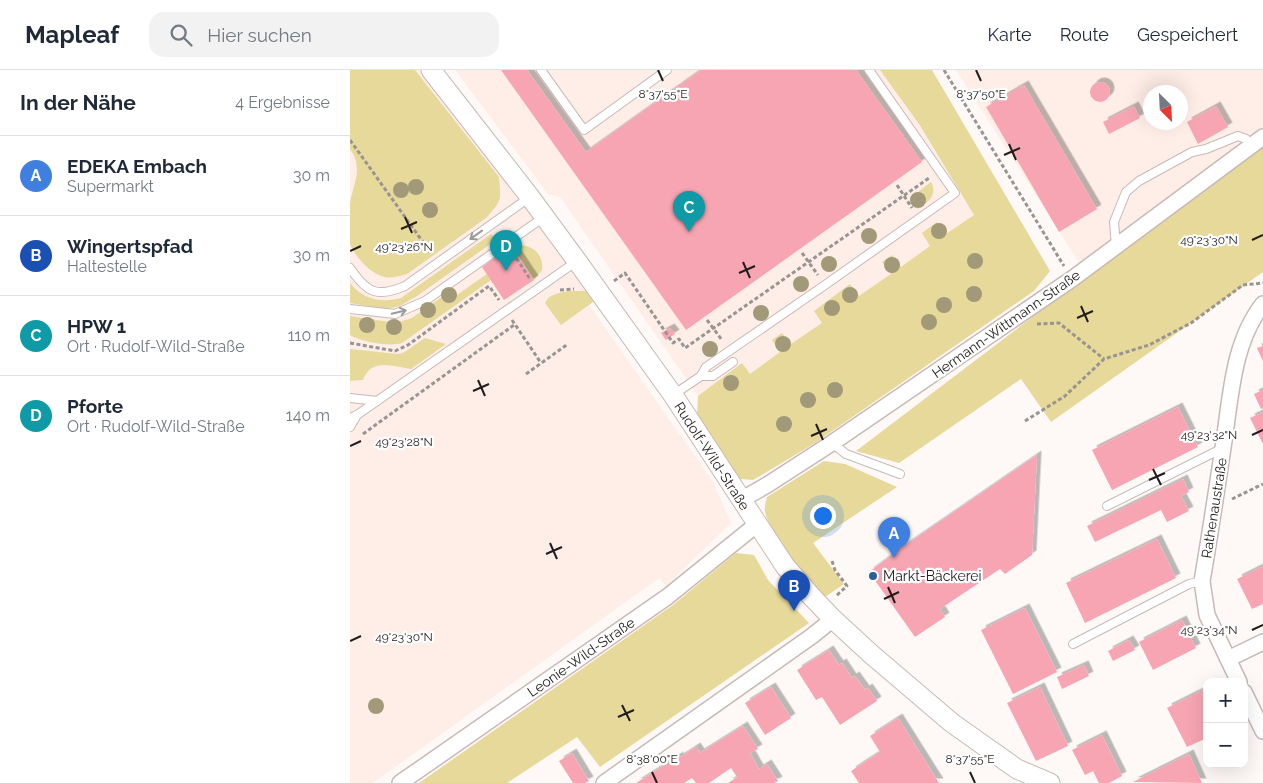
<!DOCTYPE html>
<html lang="de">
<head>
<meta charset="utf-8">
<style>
  :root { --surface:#fff; --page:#f2f2f3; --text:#1f2937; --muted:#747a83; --line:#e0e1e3; --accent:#286098 }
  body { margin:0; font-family:Raleway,sans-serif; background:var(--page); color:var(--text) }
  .controls { position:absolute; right:15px; bottom:15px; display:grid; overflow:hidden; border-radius:10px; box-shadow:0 5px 20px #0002 }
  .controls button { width:45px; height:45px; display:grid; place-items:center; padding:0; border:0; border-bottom:1px solid var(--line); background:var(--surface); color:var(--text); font:25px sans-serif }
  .compass { position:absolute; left:793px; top:15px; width:45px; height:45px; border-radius:50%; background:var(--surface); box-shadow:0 5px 20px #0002; rotate:156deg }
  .you { position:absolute; left:472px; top:445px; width:18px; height:18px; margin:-12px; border:4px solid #fff; border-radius:50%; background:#1a73e8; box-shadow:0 0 0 8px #1a73e833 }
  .badge { display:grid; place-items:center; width:32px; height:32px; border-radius:50%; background:var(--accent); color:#fff; font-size:16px; font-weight:700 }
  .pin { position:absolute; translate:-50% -41px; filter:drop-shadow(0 1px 2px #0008) }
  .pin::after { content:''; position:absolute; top:26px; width:18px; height:15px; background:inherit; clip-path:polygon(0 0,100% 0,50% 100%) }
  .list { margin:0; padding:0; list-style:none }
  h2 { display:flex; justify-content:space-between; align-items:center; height:65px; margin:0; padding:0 20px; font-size:21px }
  h2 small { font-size:16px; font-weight:400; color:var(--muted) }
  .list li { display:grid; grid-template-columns:32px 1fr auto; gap:15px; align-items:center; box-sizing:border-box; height:80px; padding:0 20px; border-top:1px solid var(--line) }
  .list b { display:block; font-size:19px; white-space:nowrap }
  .list p { margin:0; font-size:16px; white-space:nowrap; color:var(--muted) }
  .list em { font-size:16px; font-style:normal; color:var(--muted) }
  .icon { flex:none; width:28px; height:28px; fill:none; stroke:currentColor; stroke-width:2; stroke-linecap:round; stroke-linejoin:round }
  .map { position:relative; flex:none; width:913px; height:713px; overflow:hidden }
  header { display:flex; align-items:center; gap:30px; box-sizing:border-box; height:70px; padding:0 25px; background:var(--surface); border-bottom:1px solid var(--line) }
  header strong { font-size:24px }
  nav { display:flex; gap:28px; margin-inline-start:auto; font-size:18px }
  .search { width:350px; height:45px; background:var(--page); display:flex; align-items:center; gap:12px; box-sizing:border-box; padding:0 18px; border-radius:15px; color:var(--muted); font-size:19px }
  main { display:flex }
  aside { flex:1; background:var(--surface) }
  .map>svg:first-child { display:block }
  .built { fill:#ffede7; fill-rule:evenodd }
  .green { fill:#e6d999 }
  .building { fill:#f7a5b2; filter:url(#shadow) }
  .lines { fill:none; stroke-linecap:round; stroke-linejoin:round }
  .service-casing { stroke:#c7bab6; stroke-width:10 }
  .minor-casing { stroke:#c7bab6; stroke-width:18 }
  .tertiary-casing { stroke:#c7bab6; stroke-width:21 }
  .path { stroke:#999492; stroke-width:3; stroke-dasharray:4 2.5; stroke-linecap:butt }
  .service { stroke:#fff; stroke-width:8 }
  .minor { stroke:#fff; stroke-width:15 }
  .tertiary { stroke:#fff; stroke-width:19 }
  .tree { fill:#a29978 }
  .oneway { stroke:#9c9999 }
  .ticks { fill:none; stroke:#221d1c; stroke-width:2 }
  .poi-dot { fill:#286098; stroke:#fff; stroke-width:2 }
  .labels { text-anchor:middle; stroke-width:4.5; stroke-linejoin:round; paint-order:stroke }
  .street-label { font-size:14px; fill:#221d1c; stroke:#fff }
  .poi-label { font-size:14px; fill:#221d1c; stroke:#fff; text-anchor:start }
  .ticks-label { font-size:12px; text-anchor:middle; fill:#221d1c; stroke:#fff; stroke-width:4.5; stroke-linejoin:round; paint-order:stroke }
</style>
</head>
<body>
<header>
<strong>Mapleaf</strong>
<div class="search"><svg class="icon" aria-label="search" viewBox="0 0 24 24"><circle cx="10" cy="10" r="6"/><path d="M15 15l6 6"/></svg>Hier suchen</div>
<nav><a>Karte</a><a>Route</a><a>Gespeichert</a></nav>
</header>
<main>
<aside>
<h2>In der Nähe<small>4 Ergebnisse</small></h2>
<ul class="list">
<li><span class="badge" style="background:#3f7fe0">A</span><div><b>EDEKA Embach</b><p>Supermarkt</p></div><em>30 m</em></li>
<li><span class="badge" style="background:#1a4fb4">B</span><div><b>Wingertspfad</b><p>Haltestelle</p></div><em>30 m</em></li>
<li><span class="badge" style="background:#0f9aa8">C</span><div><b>HPW 1</b><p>Ort · Rudolf-Wild-Straße</p></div><em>110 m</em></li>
<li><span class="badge" style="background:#0f9aa8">D</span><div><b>Pforte</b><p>Ort · Rudolf-Wild-Straße</p></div><em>140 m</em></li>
</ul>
</aside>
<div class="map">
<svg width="913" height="713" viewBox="0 0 913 713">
  <defs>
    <filter id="shadow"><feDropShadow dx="4.5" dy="-4.5" stdDeviation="0" flood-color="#0004"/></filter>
  </defs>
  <rect width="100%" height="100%" fill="#fef9f7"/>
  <g class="built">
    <path d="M0,0H81L252,227L239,235L363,412L381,453L316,516L309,508L23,713H0Z"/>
    <path d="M105,0H536L665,212L398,398L210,127L198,124Z"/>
    <path d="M606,0H913V62L732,197ZM800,22H830V52H800Z"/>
  </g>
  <g class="green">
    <path d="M0,0H65L149,107C151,131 152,130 136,148L57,204C40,209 33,210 18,198C12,193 2,181 0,173C0,164 0,143 0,134C3,113 14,99 0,79Z"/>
    <path d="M530,0H582L700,201L684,221L465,373L403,410L390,409L347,346L348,326L392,293L400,304L430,282L422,270L432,263L441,274L472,253L464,241L500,214L509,226L541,204L532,192L542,185L551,197L580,176L572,163L587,152L596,164L624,145L569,54Z"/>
    <path d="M913,72V202L701,352L671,309L549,393L506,381Z"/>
    <path d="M581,112C588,126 578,132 568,139L560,128Z"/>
    <path d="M141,164L146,170L67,226L50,236L37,239L0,233V213C13,230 32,233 51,228Z"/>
    <path d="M169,175C183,175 194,185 192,200L184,210L162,177Z"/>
    <path d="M137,204L141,210L52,273C39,277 12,272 0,265V246L46,253L62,248L103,219L107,225Z"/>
    <path d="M218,221H236L243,232L211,255L195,233C199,224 209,223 218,221Z"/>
    <path d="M75,268L96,274L61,299C42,296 21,288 13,310L0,311V279L47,284L53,283Z"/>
    <path d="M474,391L495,394L547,417L463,473L494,514L475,527C454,503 423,473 415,442C414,437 416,431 417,427Z"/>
    <path d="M386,483L404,485L418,510L459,553L250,697L227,667L157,713H69L323,535Z"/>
  </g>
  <g class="building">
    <path d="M151,0H177L236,82L351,0H506L572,92L336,260Z"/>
    <circle cx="750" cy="22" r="10"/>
    <path d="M674,15L747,139L709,162L636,37Z"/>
    <path d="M784,36L790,48L759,64L753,52Z"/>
    <path d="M866,36L878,57L848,74L837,52Z"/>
    <path d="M162,177L184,210L154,230L132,197Z"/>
    <path d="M320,258L325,264L316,270L311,263Z"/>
    <path d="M913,276V291L907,278Z"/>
    <path d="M913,320V338L911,339L904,324Z"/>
    <path d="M828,337L848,377L762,420L742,380Z"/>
    <path d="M913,342V374L900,348Z"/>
    <path d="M687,385L682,485L655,504L650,499L590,539L595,547L565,567L519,502L550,479Z"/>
    <path d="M833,409L839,422L831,426L839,441L817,452L811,440L745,472L737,456Z"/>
    <path d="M807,469L826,508L735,553L716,513Z"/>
    <path d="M913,496V534L902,539L887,509Z"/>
    <path d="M675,538L707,602L663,624L631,560Z"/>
    <path d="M832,550L846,578L803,600L789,572Z"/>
    <path d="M779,570L785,580L763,591L758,581Z"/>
    <path d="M479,580L489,595L492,593L502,608L505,606L515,620L518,618L527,631L490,655L472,627L466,630L447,600Z"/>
    <path d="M734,595L739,606L712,619L707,607Z"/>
    <path d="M421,617L441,648L415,665L395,633Z"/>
    <path d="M690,617L718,676L686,691L657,633Z"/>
    <path d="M857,618V651L854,653L857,659V668L837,677L817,638Z"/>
    <path d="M548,648L589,713H509L501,701L530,682L520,666Z"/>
    <path d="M393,656L408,679L400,683L409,699L417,694L428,711L424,713H378L387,707L381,698L359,713H346L342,708L334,713H286L329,686V688L346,677L350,683Z"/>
    <path d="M752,665L772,706L759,713H749L743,701L735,705L722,680Z"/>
    <path d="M222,683L239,711L235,713H223L209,691Z"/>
    <path d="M839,684L852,713L783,712Z"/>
  </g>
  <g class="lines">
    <defs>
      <g id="service">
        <path d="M191,0L234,60L317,0"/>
        <path d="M766,176L764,152L776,122L789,111L842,82L856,79L888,66L896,69L900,75"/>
        <path d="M0,198C17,223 27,228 55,216L180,127"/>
        <path d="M0,239L45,244L75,231L194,147"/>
        <path d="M351,306H363L383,292"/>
        <path d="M323,325L351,306L356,297L475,215L605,123L519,0"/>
        <path d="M0,328L27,331"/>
        <path d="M0,348L7,345L227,191"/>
        <path d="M0,357L7,345"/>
        <path d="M482,373L496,384L550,404"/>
        <path d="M757,436L873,378"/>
        <path d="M723,574L839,514L852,511"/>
      </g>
      <g id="minor">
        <path d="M391,430L417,415L482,373L722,209L913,67"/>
        <path d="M878,589L913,572"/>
        <path d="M889,612L857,545L852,511C860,465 867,418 874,371C881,325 883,272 913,234"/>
        <path d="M894,622L913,661"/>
        <path d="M50,713L317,527L406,455"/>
        <path d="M254,713L462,566L483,549"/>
      </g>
      <path id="tertiary" d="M81,0L180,127L227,191L323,325L435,496L461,526L483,549L521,584L602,653L667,699L700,713"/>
    </defs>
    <use href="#service" class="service-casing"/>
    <use href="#minor" class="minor-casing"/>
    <use href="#tertiary" class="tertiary-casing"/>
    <g class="path">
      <path d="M594,0L714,196"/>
      <path d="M0,70L80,182"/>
      <path d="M547,115L562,138"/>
      <path d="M163,183L180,209"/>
      <path d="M452,183L468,205"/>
      <path d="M264,211L275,203L323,273L329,269L335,278L579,108"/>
      <path d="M210,220L224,219"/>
      <path d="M162,250L191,293"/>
      <path d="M357,250L372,270"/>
      <path d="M687,254L709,253L754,289"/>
      <path d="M0,273L45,281L58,275L139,216L149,230"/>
      <path d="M176,304L218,274"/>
      <path d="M675,351L715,326L754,289L799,275L841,253L893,215L913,213"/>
      <path d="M13,364L164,255"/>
      <path d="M882,429L913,414"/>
      <path d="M482,491L485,500L497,516L486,526"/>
    </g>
    <use href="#service" class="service"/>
    <use href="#minor" class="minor"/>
    <use href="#tertiary" class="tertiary"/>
  </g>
  <g class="tree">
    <circle cx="66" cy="117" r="8"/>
    <circle cx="51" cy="120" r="8"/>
    <circle cx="568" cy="130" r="8"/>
    <circle cx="80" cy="140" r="8"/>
    <circle cx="589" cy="161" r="8"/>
    <circle cx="519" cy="166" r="8"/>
    <circle cx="625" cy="191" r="8"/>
    <circle cx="479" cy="194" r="8"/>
    <circle cx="542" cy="195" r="8"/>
    <circle cx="451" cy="214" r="8"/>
    <circle cx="624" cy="224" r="8"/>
    <circle cx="99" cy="225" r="8"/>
    <circle cx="500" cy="225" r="8"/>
    <circle cx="594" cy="235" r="8"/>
    <circle cx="482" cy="238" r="8"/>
    <circle cx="78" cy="240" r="8"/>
    <circle cx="411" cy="243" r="8"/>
    <circle cx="579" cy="252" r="8"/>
    <circle cx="17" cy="255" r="8"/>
    <circle cx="44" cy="257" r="8"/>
    <circle cx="433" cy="274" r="8"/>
    <circle cx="360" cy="279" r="8"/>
    <circle cx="381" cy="313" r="8"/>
    <circle cx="485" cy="320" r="8"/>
    <circle cx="458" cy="330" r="8"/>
    <circle cx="434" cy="354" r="8"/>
    <circle cx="26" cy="636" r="8"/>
  </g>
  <defs><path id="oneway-shaft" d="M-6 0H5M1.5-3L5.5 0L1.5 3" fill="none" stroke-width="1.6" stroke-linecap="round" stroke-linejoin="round" transform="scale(1.25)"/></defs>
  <g class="oneway">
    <use href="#oneway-shaft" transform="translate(126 165) rotate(144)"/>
    <use href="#oneway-shaft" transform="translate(49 242) rotate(-14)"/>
  </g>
  <path class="ticks" d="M308,0L313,11M626,0L631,11M659,74L666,90M654,85L670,78M55,147L62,163M51,159L67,152M902,170L913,165M0,181L11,176M393,192L400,208M389,203L405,196M731,236L738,252M727,248L743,241M128,310L135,326M123,321L139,314M466,354L473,370M902,365L913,360M461,366L477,359M0,376L11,371M803,399L811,415M799,410L815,403M200,473L207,489M196,484L212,477M538,517L545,533M534,529L549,522M902,560L913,555M0,571L11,566M272,635L280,651M268,647L284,640M302,702L307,713M620,702L625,713"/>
  <circle class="poi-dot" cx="523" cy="506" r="5"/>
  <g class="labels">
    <g class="street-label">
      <text transform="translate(656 254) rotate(-35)" y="5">Hermann-Wittmann-Straße</text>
      <text transform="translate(362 386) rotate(57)" y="5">Rudolf-Wild-Straße</text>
      <text transform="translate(864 438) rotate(-81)" y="5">Rathenaustraße</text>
      <text transform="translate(231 587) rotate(-35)" y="5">Leonie-Wild-Straße</text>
    </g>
    <g class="poi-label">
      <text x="533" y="511">Markt-Bäckerei</text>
    </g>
  </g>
  <g class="ticks-label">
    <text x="313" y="28">8°37'55"E</text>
    <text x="631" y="28">8°37'50"E</text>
    <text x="859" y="174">49°23'30"N</text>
    <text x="54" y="181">49°23'26"N</text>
    <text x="859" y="369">49°23'32"N</text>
    <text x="54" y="376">49°23'28"N</text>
    <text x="859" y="564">49°23'34"N</text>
    <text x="54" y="571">49°23'30"N</text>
    <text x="302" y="693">8°38'00"E</text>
    <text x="620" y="693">8°37'55"E</text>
  </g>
</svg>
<div class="controls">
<button>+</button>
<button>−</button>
</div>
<svg class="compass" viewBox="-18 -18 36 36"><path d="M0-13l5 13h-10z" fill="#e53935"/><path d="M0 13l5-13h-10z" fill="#747a83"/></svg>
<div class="you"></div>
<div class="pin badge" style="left:544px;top:488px;background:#3f7fe0">A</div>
<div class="pin badge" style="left:444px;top:541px;background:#1a4fb4">B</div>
<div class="pin badge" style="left:339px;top:162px;background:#0f9aa8">C</div>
<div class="pin badge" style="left:156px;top:201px;background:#0f9aa8">D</div>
</div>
</main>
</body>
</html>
